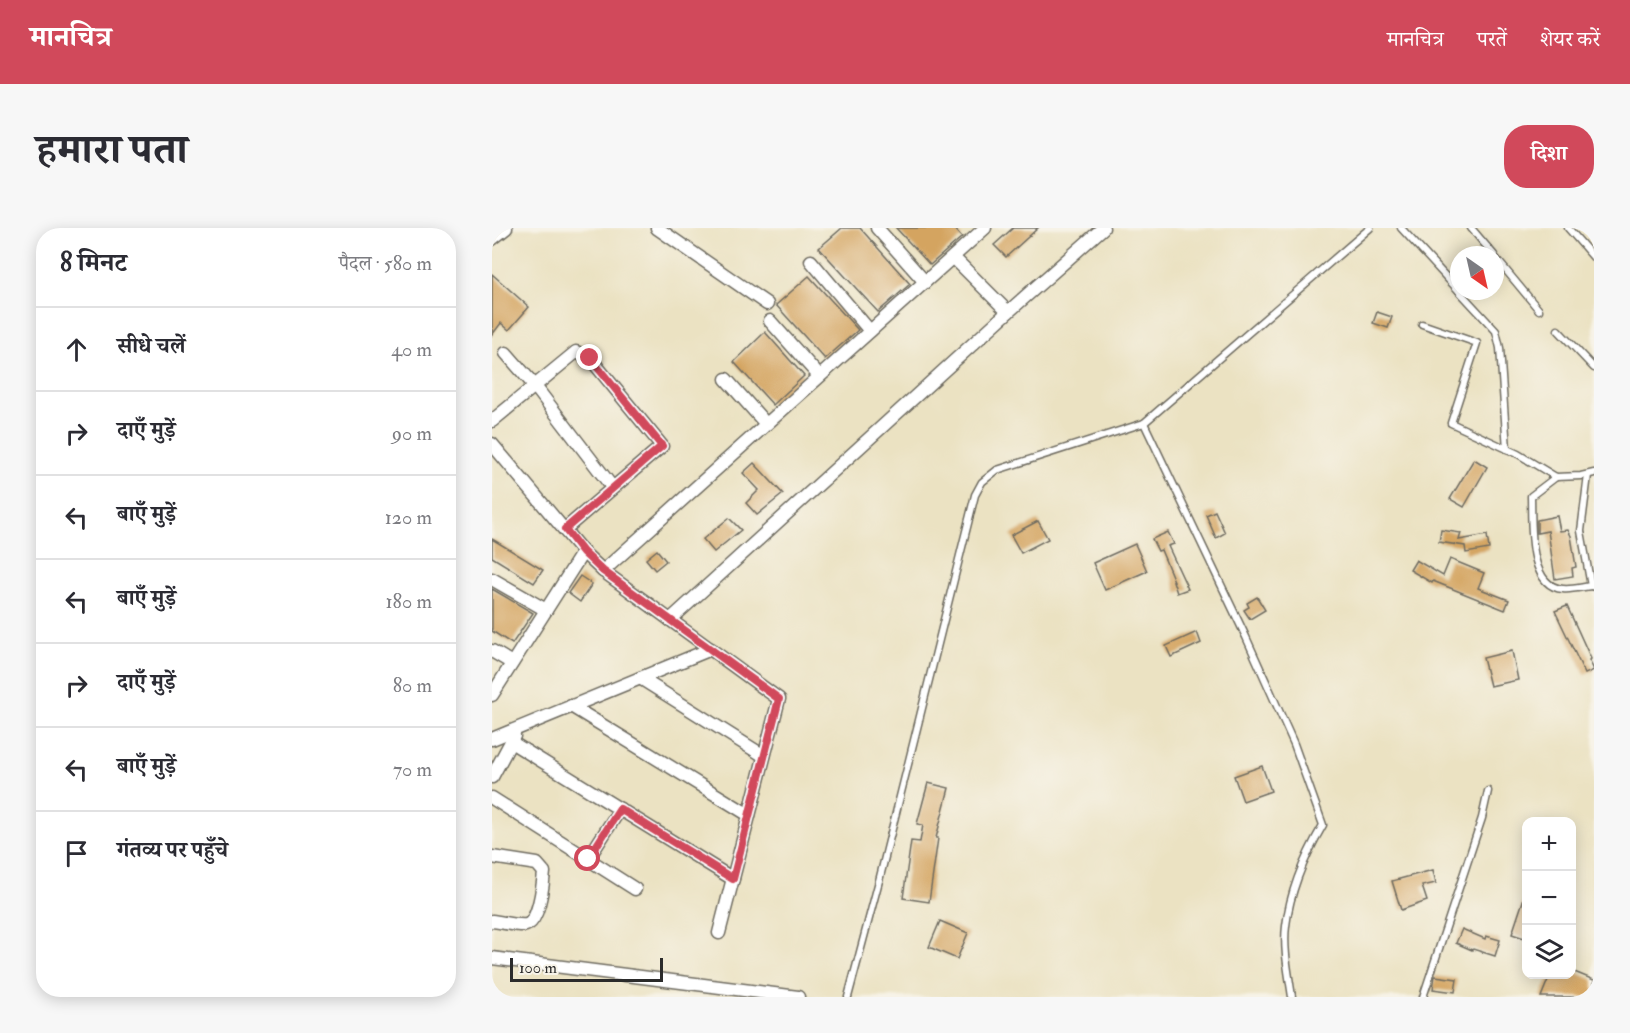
<!DOCTYPE html>
<html lang="hi">
<head>
<meta charset="utf-8">
<style>
  :root { --surface:#fff; --page:#f7f7f7; --text:#2b2b33; --muted:#7c7c81; --line:#e1e1e2; --accent:#d1495b }
  body { margin:0; font-family:"IM FELL Double Pica","Noto Serif Devanagari",serif; background:var(--page); color:var(--text) }
  .controls { position:absolute; right:18px; bottom:18px; display:grid; overflow:hidden; border-radius:12px; box-shadow:0 3px 15px #0003 }
  .controls button { width:54px; height:54px; display:grid; place-items:center; padding:0; border:0; border-bottom:2px solid var(--line); background:var(--surface); color:var(--text); font:30px sans-serif }
  .compass { position:absolute; left:958px; top:18px; width:54px; height:54px; border-radius:50%; background:var(--surface); box-shadow:0 3px 15px #0003; rotate:146deg }
  .scale { position:absolute; left:18px; bottom:15px; width:153px; box-sizing:border-box; padding-left:6px; border:3px solid #2b2b2b; border-top:0; font-size:16px; line-height:21px; white-space:nowrap; color:#2b2b2b; -webkit-text-stroke:4px #f7f3e8; paint-order:stroke }
  .stop { position:absolute; width:18px; height:18px; margin:-14px; border:4px solid #d1495b; border-radius:50%; background:#fff }
  .stop.end { background:#d1495b; border-color:#fff; box-shadow:0 2px 6px #0008 }
  .list { margin:0; padding:0; list-style:none }
  h2 { display:flex; justify-content:space-between; align-items:center; height:78px; margin:0; padding:0 24px; font-size:26px }
  h2 small { font-size:20px; font-weight:400; color:var(--muted) }
  .list li { display:grid; grid-template-columns:39px 1fr auto; gap:18px; align-items:center; box-sizing:border-box; height:84px; padding:0 24px; border-top:2px solid var(--line) }
  .list b { display:block; font-size:22px; white-space:nowrap }
  .list em { font-size:20px; font-style:normal; color:var(--muted) }
  .icon { flex:none; width:33px; height:33px; fill:none; stroke:currentColor; stroke-width:2; stroke-linecap:round; stroke-linejoin:round }
  .map { position:relative; flex:none; width:1102px; height:769px; overflow:hidden; border-radius:24px }
  header { display:flex; align-items:center; gap:36px; box-sizing:border-box; height:84px; padding:0 30px; background:var(--accent); color:#fff }
  header strong { font-size:28px }
  nav { display:flex; gap:33px; margin-inline-start:auto; font-size:21px }
  .intro { display:flex; align-items:center; justify-content:space-between; box-sizing:border-box; height:144px; padding:0 36px }
  h1 { margin:0; font-size:42px }
  .button { padding:15px 27px; border-radius:24px; background:var(--accent); color:#fff; font-size:21px; font-weight:700 }
  main { display:flex; gap:36px; padding:0 36px }
  aside { flex:1; background:var(--surface); border-radius:24px; box-shadow:0 3px 15px #0003 }
  .map>svg:first-child { display:block }
  .building { fill:#d4a460 }
  .lines { fill:none; stroke-linecap:round; stroke-linejoin:round }
  .service-casing { stroke:#6e6b60; stroke-width:9 }
  .minor-casing { stroke:#6e6b60; stroke-width:15 }
  .service { stroke:#fff; stroke-width:6 }
  .minor { stroke:#fff; stroke-width:12 }
  .route { stroke:#d1495b; stroke-width:8 }
</style>
</head>
<body>
<header>
<strong>मानचित्र</strong>
<nav><a>मानचित्र</a><a>परतें</a><a>शेयर करें</a></nav>
</header>
<div class="intro"><h1>हमारा पता</h1><a class="button">दिशा</a></div>
<main>
<aside>
<h2>8 मिनट<small>पैदल · 580 m</small></h2>
<ul class="list">
<li><svg class="icon" aria-label="ahead" viewBox="0 0 24 24"><path d="M12 20V5M6 11l6-6 6 6"/></svg><div><b>सीधे चलें</b></div><em>40 m</em></li>
<li><svg class="icon" aria-label="right" viewBox="0 0 24 24"><path d="M7 20v-9h11M14 6l5 5-5 5"/></svg><div><b>दाएँ मुड़ें</b></div><em>90 m</em></li>
<li><svg class="icon" aria-label="left" viewBox="0 0 24 24"><path d="M17 20v-9H6M10 6l-5 5 5 5"/></svg><div><b>बाएँ मुड़ें</b></div><em>120 m</em></li>
<li><svg class="icon" aria-label="left" viewBox="0 0 24 24"><path d="M17 20v-9H6M10 6l-5 5 5 5"/></svg><div><b>बाएँ मुड़ें</b></div><em>180 m</em></li>
<li><svg class="icon" aria-label="right" viewBox="0 0 24 24"><path d="M7 20v-9h11M14 6l5 5-5 5"/></svg><div><b>दाएँ मुड़ें</b></div><em>80 m</em></li>
<li><svg class="icon" aria-label="left" viewBox="0 0 24 24"><path d="M17 20v-9H6M10 6l-5 5 5 5"/></svg><div><b>बाएँ मुड़ें</b></div><em>70 m</em></li>
<li><svg class="icon" aria-label="arrive" viewBox="0 0 24 24"><path d="M6 21V4h12l-3 4 3 4H6"/></svg><div><b>गंतव्य पर पहुँचे</b></div></li>
</ul>
</aside>
<div class="map">
<svg width="1102" height="769" viewBox="0 0 1102 769">
  <rect width="100%" height="100%" fill="#f7f3e8"/>
  <filter id="ink" filterUnits="userSpaceOnUse"><feTurbulence type="fractalNoise" baseFrequency=".0167" numOctaves="2"/><feDisplacementMap in="SourceGraphic" scale="12" xChannelSelector="R" yChannelSelector="G"/><feConvolveMatrix kernelMatrix="1 2 1 2 8 2 1 2 1" color-interpolation-filters="sRGB"/></filter>
  <filter id="wash" filterUnits="userSpaceOnUse"><feTurbulence type="fractalNoise" baseFrequency=".008" numOctaves="4" result="noise"/><feDisplacementMap in="SourceGraphic" scale="24" xChannelSelector="R" yChannelSelector="G"/><feGaussianBlur stdDeviation="1.35" result="paint"/><feColorMatrix in="noise" values="0 0 0 0 0 0 0 0 0 0 0 0 0 0 0 0 0 1.4 0 .05"/><feComposite in="paint" operator="in"/></filter>
  <g filter="url(#wash)">
    <rect width="100%" height="100%" fill="#ebe2c2"/>
    <g id="blocks">
      <g class="building">
        <path d="M350,0H368L418,56L386,84L327,20Z"/>
        <path d="M404,0H462L470,9L438,37Z"/>
        <path d="M521,0H546L514,29L502,17Z"/>
        <path d="M0,46L37,79L17,102L9,95L0,107Z"/>
        <path d="M317,48L366,102L333,131L284,77Z"/>
        <path d="M885,84L900,89L896,100L881,95Z"/>
        <path d="M273,104L312,148L281,177L242,134Z"/>
        <path d="M982,231L995,239L972,279L958,271Z"/>
        <path d="M262,235L291,266L265,287L254,275L267,262L251,245Z"/>
        <path d="M723,283L733,305L724,310L714,287Z"/>
        <path d="M1065,288L1068,303L1076,302L1079,308L1084,339L1080,340L1081,348L1063,351L1056,303L1045,305V292Z"/>
        <path d="M237,290L249,302L222,324L211,311Z"/>
        <path d="M546,293L556,311L529,325L519,307Z"/>
        <path d="M949,302L969,305L967,312L995,307L997,321L974,325L973,318L947,314Z"/>
        <path d="M676,304L682,316L676,318L696,361L685,365L681,353H682L669,322L666,323L660,311Z"/>
        <path d="M0,311L51,342L42,355L0,329Z"/>
        <path d="M643,316L655,343L613,362L601,335Z"/>
        <path d="M165,322L174,333L163,342L154,331Z"/>
        <path d="M958,331L992,345L986,360L1017,372L1013,382L941,353L940,355L918,342L924,332L951,348Z"/>
        <path d="M88,348L100,356L88,374L76,365Z"/>
        <path d="M0,361L41,385L20,416L0,403Z"/>
        <path d="M765,369L773,382L758,391L752,382L757,379L755,375Z"/>
        <path d="M1075,378L1099,431L1097,432L1102,442L1093,446L1063,383Z"/>
        <path d="M705,404L709,415L679,429L674,418Z"/>
        <path d="M1020,423L1026,452L998,458L991,430Z"/>
        <path d="M770,538L779,563L751,573L742,548Z"/>
        <path d="M436,555L457,560L444,610H446L437,674L411,670L419,613L428,614L431,597L425,596Z"/>
        <path d="M941,642L944,655L930,658L935,673L909,682L900,653Z"/>
        <path d="M1033,667L1035,668V711L1020,706Z"/>
        <path d="M448,693L476,705L465,731L437,719Z"/>
        <path d="M970,701L993,711L994,708L1008,712L1003,728L981,721L980,722L964,715Z"/>
        <path d="M1080,743L1102,752V769H1049L1058,747H1080Z"/>
        <path d="M943,748L965,751L963,764L941,761Z"/>
      </g>
    </g>
  </g>
  <g filter="url(#ink)">
    <use href="#blocks" fill-opacity="0" stroke="#6e6b60" stroke-width="1.5"/>
    <g class="lines">
      <defs>
        <g id="service">
          <path d="M909,0L967,63"/>
          <path d="M979,0L1002,27"/>
          <path d="M1076,0L1102,30"/>
          <path d="M1003,29L1047,82"/>
          <path d="M967,63L1004,103L1008,120L1015,221"/>
          <path d="M930,96L985,115L959,195L1026,226L1064,249L1089,248L1102,245"/>
          <path d="M1066,102L1102,140"/>
          <path d="M652,195L754,409L802,516L831,597C813,628 798,662 794,698C791,721 797,747 800,769"/>
          <path d="M1096,247L1089,303L1099,358L1102,359"/>
          <path d="M1064,249L1039,268C1040,294 1035,359 1071,361C1080,362 1090,359 1099,358"/>
          <path d="M356,769L388,649L483,267L490,254L505,242L652,195L878,0"/>
          <path d="M931,769L990,590L996,563"/>
        </g>
        <g id="minor">
          <path d="M165,0L275,76"/>
          <path d="M385,0L433,54"/>
          <path d="M0,11L14,0"/>
          <path d="M461,29L516,84"/>
          <path d="M319,33L378,103"/>
          <path d="M278,93L327,148"/>
          <path d="M14,125L42,157L120,259"/>
          <path d="M234,151L274,196"/>
          <path d="M0,193L84,124L98,130L170,218L73,301"/>
          <path d="M0,216L91,324L111,343L287,471L227,705"/>
          <path d="M111,343L493,0"/>
          <path d="M0,351L54,382"/>
          <path d="M178,392L516,84L611,0"/>
          <path d="M0,423L20,435"/>
          <path d="M148,450L272,528"/>
          <path d="M0,467L91,324"/>
          <path d="M79,478L257,587"/>
          <path d="M0,511L219,421"/>
          <path d="M19,514L241,651"/>
          <path d="M0,549L22,508"/>
          <path d="M0,570L143,661"/>
          <path d="M0,629L45,636L52,644C51,656 47,694 34,697C24,698 10,694 0,693"/>
          <path d="M96,631L128,581"/>
          <path d="M0,730L306,769"/>
        </g>
      </defs>
      <use href="#service" class="service-casing"/>
      <use href="#minor" class="minor-casing"/>
      <use href="#service" class="service"/>
      <use href="#minor" class="minor"/>
    </g>
  </g>
  <g class="lines" filter="url(#ink)">
    <path class="route" d="M96,631L128,581L241,651L287,471L111,343L91,324L73,301L170,218L98,130"/>
  </g>
</svg>
<div class="controls">
<button>+</button>
<button>−</button>
<button><svg class="icon" aria-label="layers" viewBox="0 0 24 24"><path d="M12 4l9 5-9 5-9-5zM3 14l9 5 9-5"/></svg></button>
</div>
<svg class="compass" viewBox="-18 -18 36 36"><path d="M0-13l5 13h-10z" fill="#e53935"/><path d="M0 13l5-13h-10z" fill="#7c7c81"/></svg>
<div class="scale">100 m</div>
<div class="stop" style="left:96px;top:631px"></div>
<div class="stop end" style="left:98px;top:130px"></div>
</div>
</main>
</body>
</html>
